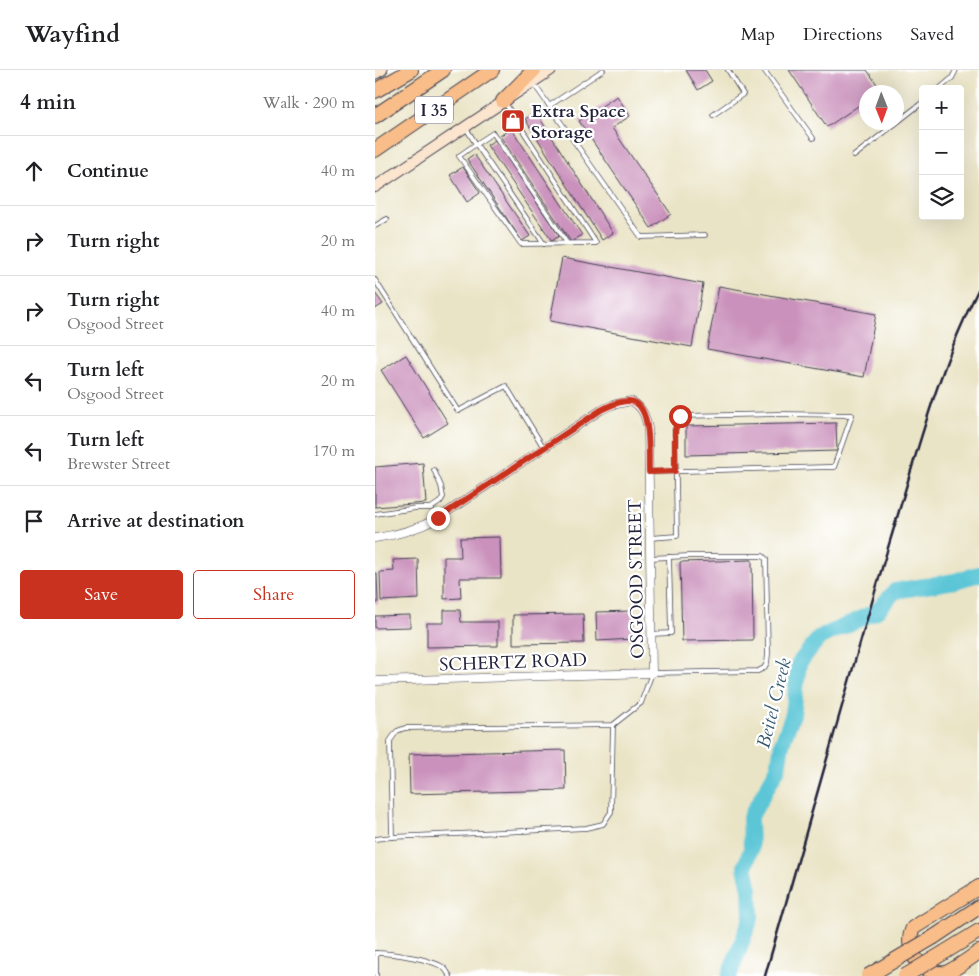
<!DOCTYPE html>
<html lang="en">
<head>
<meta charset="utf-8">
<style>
  :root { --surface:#fff; --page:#f2f2f2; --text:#202124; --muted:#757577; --line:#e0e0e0; --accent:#c8321e }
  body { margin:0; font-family:Cardo,serif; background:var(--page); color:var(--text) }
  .controls { position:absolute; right:15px; top:15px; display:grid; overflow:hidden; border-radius:5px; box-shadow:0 5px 20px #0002 }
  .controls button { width:45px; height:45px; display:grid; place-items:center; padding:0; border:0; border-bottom:1px solid var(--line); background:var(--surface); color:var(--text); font:25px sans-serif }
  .compass { position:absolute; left:484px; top:15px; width:45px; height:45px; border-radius:50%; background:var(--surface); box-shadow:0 5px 20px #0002; rotate:179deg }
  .stop { position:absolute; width:15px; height:15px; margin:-11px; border:4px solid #c8321e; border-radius:50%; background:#fff }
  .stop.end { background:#c8321e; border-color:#fff; box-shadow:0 1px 5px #0008 }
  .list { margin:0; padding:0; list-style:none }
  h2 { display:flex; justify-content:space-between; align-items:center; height:65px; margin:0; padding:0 20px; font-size:21px }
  h2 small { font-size:16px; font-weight:400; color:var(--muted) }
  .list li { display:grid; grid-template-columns:32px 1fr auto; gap:15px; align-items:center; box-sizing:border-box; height:70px; padding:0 20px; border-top:1px solid var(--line) }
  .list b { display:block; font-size:19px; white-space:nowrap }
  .list p { margin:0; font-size:16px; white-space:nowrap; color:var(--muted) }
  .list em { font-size:16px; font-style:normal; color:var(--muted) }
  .actions { display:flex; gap:10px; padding:15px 20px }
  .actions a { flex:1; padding:11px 0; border:1px solid var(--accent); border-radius:5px; text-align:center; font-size:18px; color:var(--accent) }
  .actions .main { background:var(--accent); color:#fff }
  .icon { flex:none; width:28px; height:28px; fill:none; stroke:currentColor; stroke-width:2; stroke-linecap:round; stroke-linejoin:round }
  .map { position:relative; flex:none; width:604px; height:906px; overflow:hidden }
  header { display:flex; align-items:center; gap:30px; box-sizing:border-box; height:70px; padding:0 25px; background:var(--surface); border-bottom:1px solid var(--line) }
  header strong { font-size:24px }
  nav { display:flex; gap:28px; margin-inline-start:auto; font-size:18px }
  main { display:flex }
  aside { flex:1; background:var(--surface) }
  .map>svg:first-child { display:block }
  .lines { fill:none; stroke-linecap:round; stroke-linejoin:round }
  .river { stroke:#5cc6d7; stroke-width:16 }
  .building { fill:#ca91bc }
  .lane-casing { stroke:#403f50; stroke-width:5.5 }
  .street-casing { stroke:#403f50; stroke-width:9 }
  .secondary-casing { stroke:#403f50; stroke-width:12 }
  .highway-casing { stroke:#403f50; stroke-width:16 }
  .lane { stroke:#fff; stroke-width:4 }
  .street { stroke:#fff; stroke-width:8 }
  .secondary { stroke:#fce5cf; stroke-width:10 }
  .highway { stroke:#f8bd88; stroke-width:14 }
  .rail { stroke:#22223b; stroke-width:2.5 }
  .highway-bridge-casing { stroke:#403f50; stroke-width:16; stroke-linecap:butt }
  .highway-bridge { stroke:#f8bd88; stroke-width:14 }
  .route { stroke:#c8321e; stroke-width:6 }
  .labels { text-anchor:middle; stroke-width:4.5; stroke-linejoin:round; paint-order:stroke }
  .shield { fill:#fff; stroke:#646476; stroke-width:1 }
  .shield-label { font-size:16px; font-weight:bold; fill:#22223b }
  .poi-label { font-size:18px; font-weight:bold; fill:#22223b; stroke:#fff; text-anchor:start }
  .street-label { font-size:18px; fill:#22223b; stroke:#fff }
  .water-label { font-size:19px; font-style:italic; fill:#365b72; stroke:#fff }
</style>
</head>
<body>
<header>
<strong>Wayfind</strong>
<nav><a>Map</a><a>Directions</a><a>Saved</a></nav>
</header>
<main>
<aside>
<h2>4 min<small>Walk · 290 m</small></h2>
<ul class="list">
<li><svg class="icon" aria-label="ahead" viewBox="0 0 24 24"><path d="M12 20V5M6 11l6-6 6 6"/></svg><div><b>Continue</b></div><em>40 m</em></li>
<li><svg class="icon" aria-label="right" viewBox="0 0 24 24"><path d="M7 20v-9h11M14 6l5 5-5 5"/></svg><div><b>Turn right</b></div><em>20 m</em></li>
<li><svg class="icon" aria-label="right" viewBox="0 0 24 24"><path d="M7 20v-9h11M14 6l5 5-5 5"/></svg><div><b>Turn right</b><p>Osgood Street</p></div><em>40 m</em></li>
<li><svg class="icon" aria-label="left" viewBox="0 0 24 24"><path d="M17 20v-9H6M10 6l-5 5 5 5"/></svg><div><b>Turn left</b><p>Osgood Street</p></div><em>20 m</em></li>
<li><svg class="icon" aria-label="left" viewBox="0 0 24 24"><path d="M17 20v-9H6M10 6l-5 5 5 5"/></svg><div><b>Turn left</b><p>Brewster Street</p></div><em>170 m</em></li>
<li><svg class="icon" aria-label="arrive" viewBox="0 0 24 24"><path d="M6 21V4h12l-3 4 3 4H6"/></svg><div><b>Arrive at destination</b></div></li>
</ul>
<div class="actions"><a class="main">Save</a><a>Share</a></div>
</aside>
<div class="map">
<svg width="604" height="906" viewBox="0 0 604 906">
  <rect width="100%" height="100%" fill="#fff"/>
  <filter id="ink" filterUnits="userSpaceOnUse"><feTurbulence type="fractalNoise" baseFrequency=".02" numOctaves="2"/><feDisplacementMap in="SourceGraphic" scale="10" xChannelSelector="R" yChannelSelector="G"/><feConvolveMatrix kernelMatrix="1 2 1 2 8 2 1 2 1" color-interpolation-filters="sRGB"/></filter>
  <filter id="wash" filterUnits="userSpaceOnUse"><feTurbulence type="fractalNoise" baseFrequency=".0096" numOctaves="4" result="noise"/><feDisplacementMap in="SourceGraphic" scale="20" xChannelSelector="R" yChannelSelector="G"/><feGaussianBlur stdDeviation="1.12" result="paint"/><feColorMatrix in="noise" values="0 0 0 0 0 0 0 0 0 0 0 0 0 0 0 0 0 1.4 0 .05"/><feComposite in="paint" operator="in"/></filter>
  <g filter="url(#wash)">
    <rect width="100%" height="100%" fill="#eae4c6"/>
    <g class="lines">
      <path class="river" d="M354,906L376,848L375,819L370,797L376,779L375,748L403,698L407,673L418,644L424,593L444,568L502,541L520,521L580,511L604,504"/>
    </g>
    <g id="blocks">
      <g class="building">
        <path d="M311,0H330L337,11L323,20Z"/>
        <path d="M414,0H492L506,20L503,22H492V30L452,57Z"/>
        <path d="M242,26L255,46L237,58L296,144L276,158L204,51Z"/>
        <path d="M161,42L238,163L227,170L150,49Z"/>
        <path d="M136,58L207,165L196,172L125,66Z"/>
        <path d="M120,70L184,166L177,171L112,75Z"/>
        <path d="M99,84L155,166L147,171L92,89Z"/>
        <path d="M88,97L105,123L92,132L75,105Z"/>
        <path d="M187,188L328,214L317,277L175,251Z"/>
        <path d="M344,216L501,244L489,307L332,279Z"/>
        <path d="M0,223L8,234L0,239Z"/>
        <path d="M31,285L73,353L49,368L6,300Z"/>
        <path d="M461,353L462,381L311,385V356Z"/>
        <path d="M48,393L51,433L0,437V397Z"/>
        <path d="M125,467L126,508H85L86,528L69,529V487H86L85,468Z"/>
        <path d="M43,489L44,529L6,531L5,502L19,501L18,490Z"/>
        <path d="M377,490L378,570L307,571L305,492Z"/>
        <path d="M0,503H2L3,533L0,534Z"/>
        <path d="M69,540H85L86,552H123V576L52,577V553H69Z"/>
        <path d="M257,541L258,569L222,571L221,542Z"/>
        <path d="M208,544L209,573L138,574V545Z"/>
        <path d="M35,545V557L0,558V546Z"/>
        <path d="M190,680L191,720L35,724L34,684Z"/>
      </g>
    </g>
  </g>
  <g filter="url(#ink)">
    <use href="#blocks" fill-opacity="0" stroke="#403f50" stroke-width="1"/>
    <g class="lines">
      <defs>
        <g id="lane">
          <path d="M389,0L438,68"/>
          <path d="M159,14L266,167L330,165"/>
          <path d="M564,19L577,8L581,0"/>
          <path d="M174,36L228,0"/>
          <path d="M338,45L368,24L353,0"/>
          <path d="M91,58L101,74L84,86L146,174L221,173L130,33"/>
          <path d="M479,86L548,32"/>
          <path d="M0,156L12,149"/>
          <path d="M169,174L101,74L118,63L192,173"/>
          <path d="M0,210L83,341L131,316L169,378"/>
          <path d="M274,402L453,397H459L477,345L404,344L305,346L300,360L302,466L275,468"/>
          <path d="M0,444L41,438H56L65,432L68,427L66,416L59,400"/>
          <path d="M277,564L296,563L294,487"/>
          <path d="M238,655L236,742L228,754L211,758L17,767L15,671L22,661L30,658L238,655L266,633L277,603L383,601L389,598L392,593L393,584L391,489L388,486H314L275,488"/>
          <path d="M0,769L17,767"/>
          <path d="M0,883C15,883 60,889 70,899C72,901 73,904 75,906"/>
          <path d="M1,906V883"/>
        </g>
        <path id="street" d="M0,468C23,465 43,459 63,448L226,340L237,335L256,331C268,337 270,346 273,358L277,603L0,611"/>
        <g id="secondary">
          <path d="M0,4L7,0"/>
          <path d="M0,117L176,0"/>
        </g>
        <g id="highway">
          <path d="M0,21L36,0"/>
          <path d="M128,31L159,0"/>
          <path d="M0,46L68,0"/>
          <path d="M0,80L117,0"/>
          <path d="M604,817L538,858C528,878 545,906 571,903C582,898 594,889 604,882"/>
          <path d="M559,867L604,837"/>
          <path d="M570,882L604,861"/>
        </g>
      </defs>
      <use href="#lane" class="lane-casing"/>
      <use href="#street" class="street-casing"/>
      <use href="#secondary" class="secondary-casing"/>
      <use href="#highway" class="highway-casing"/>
      <use href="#lane" class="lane"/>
      <use href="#street" class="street"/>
      <use href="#secondary" class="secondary"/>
      <use href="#highway" class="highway"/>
      <path class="rail" d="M390,906C432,761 472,615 515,471C541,386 563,298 604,218"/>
      <defs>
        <g id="highway-bridge">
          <path d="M493,906L559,867"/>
          <path d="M530,906L570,882"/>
        </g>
      </defs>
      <use href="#highway-bridge" class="highway-bridge-casing"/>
      <use href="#highway-bridge" class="highway-bridge"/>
    </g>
  </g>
  <g class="lines" filter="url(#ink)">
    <path class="route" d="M63,448L226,340C234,336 245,330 255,331C278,333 273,386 274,402L300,401V360L305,346"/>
  </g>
  <defs>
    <symbol id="shop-square" viewBox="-11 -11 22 22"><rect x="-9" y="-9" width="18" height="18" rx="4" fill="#c8321e" stroke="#fff"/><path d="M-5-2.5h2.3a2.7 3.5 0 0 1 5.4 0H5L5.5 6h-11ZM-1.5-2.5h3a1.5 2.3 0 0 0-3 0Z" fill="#fff"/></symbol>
  </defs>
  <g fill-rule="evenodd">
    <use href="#shop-square" x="124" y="37" width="28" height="28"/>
  </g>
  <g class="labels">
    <rect class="shield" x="40" y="26.5" width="38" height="27" rx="4"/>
    <g class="shield-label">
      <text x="59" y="46">I 35</text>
    </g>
    <g class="poi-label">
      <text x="156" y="47">Extra Space<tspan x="156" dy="21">Storage</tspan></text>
    </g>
    <g class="street-label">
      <text transform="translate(261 509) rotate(-91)" y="6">OSGOOD STREET</text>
      <text transform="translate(138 592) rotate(-2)" y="6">SCHERTZ ROAD</text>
    </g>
    <g class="water-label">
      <text transform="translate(398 633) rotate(-76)" y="7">Beitel Creek</text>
    </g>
  </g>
</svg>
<div class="controls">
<button>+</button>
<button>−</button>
<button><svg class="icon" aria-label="layers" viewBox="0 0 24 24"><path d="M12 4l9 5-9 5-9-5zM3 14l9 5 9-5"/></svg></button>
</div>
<svg class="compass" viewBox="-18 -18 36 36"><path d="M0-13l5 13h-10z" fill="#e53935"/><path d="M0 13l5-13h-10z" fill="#757577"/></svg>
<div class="stop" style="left:305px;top:346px"></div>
<div class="stop end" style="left:63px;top:448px"></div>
</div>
</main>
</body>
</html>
